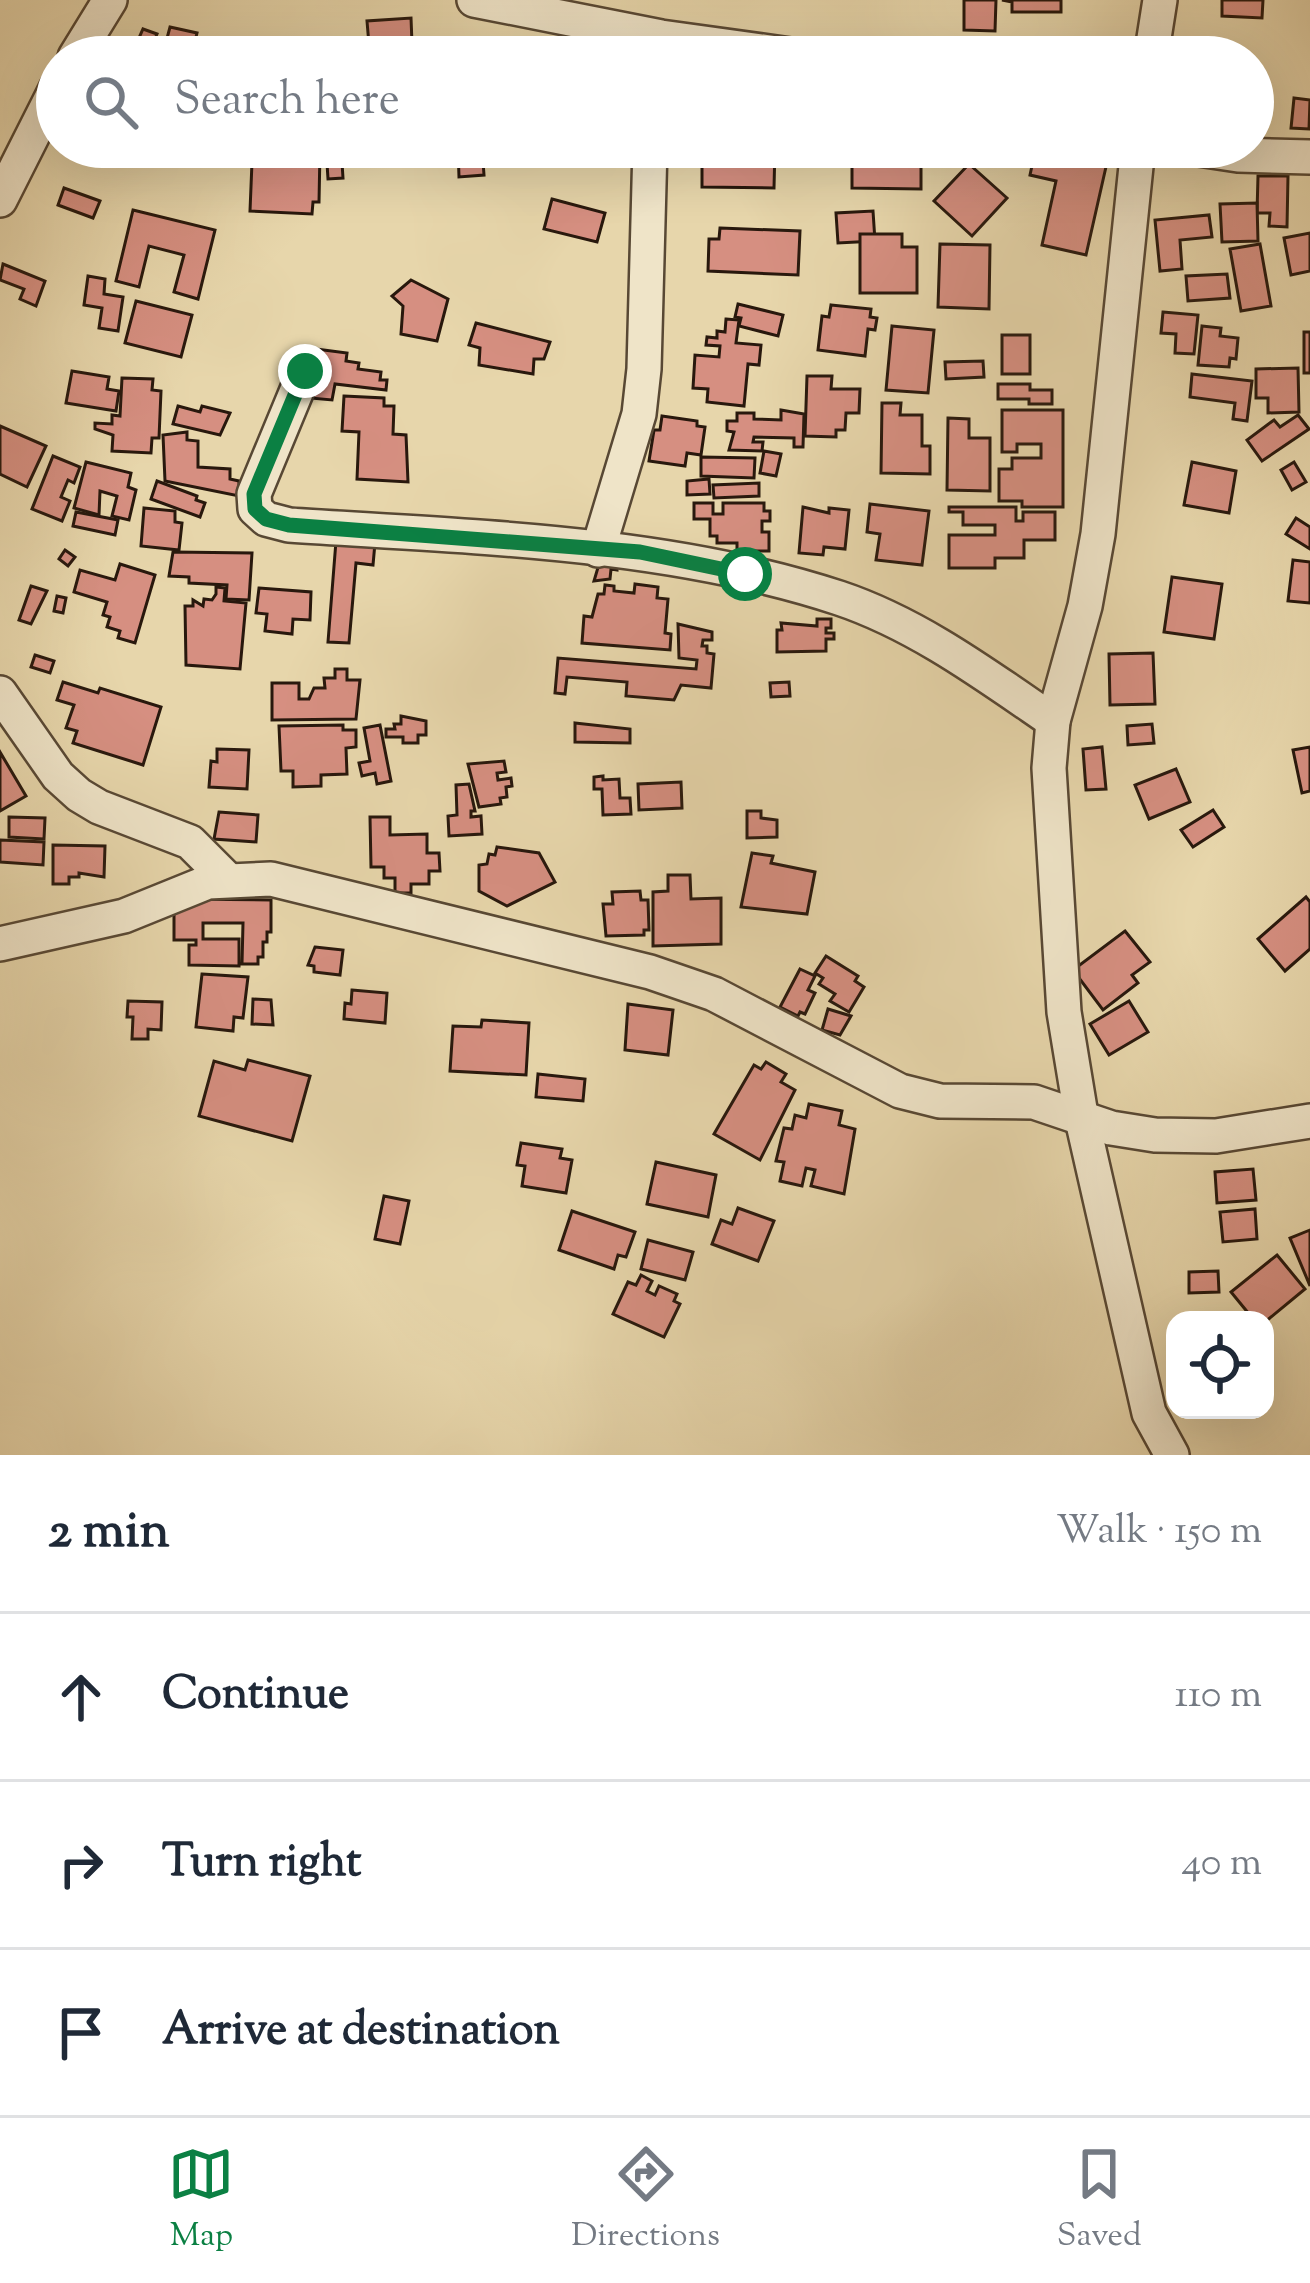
<!DOCTYPE html>
<html lang="en">
<head>
<meta charset="utf-8">
<style>
  :root { --surface:#fff; --page:#f6f6f7; --text:#1f2937; --muted:#747a83; --line:#e0e1e3; --accent:#0b8043 }
  body { margin:0; font-family:"Sorts Mill Goudy",serif; background:var(--page); color:var(--text) }
  .controls { position:absolute; right:36px; bottom:36px; display:grid; overflow:hidden; border-radius:24px; box-shadow:0 12px 48px #0002 }
  .controls button { width:108px; height:108px; display:grid; place-items:center; padding:0; border:0; border-bottom:3px solid var(--line); background:var(--surface); color:var(--text); font:60px sans-serif }
  .stop { position:absolute; width:36px; height:36px; margin:-27px; border:9px solid #0b8043; border-radius:50%; background:#fff }
  .stop.end { background:#0b8043; border-color:#fff; box-shadow:0 3px 12px #0008 }
  .list { margin:0; padding:0; list-style:none }
  h2 { display:flex; justify-content:space-between; align-items:center; height:156px; margin:0; padding:0 48px; font-size:51px }
  h2 small { font-size:39px; font-weight:400; color:var(--muted) }
  .list li { display:grid; grid-template-columns:78px 1fr auto; gap:36px; align-items:center; box-sizing:border-box; height:168px; padding:0 48px; border-top:3px solid var(--line) }
  .list b { display:block; font-size:45px; white-space:nowrap }
  .list em { font-size:39px; font-style:normal; color:var(--muted) }
  .icon { flex:none; width:66px; height:66px; fill:none; stroke:currentColor; stroke-width:2; stroke-linecap:round; stroke-linejoin:round }
  .map { position:relative; flex:none; width:1310px; height:1455px; overflow:hidden }
  .search { position:absolute; background:var(--surface); box-shadow:0 12px 48px #0002; left:36px; right:36px; top:36px; height:132px; display:flex; align-items:center; gap:30px; box-sizing:border-box; padding:0 42px; border-radius:66px; color:var(--muted); font-size:45px }
  .sheet { height:660px; background:var(--surface) }
  nav { display:flex; justify-content:space-around; align-items:center; box-sizing:border-box; height:168px; border-top:3px solid var(--line); background:var(--surface); font-size:33px; color:var(--muted) }
  nav a { display:grid; justify-items:center; gap:6px }
  nav .on { color:var(--accent) }
  .map>svg:first-child { display:block }
  .building { fill:#d68f81; stroke:#28180d; stroke-width:3 }
  .lines { fill:none; stroke-linecap:round; stroke-linejoin:round }
  .minor-casing { stroke:#584834; stroke-width:38 }
  .minor { stroke:#efe4c8; stroke-width:33 }
  .route { stroke:#0b8043; stroke-width:15 }
</style>
</head>
<body>
<div class="map">
<svg width="1310" height="1455" viewBox="0 0 1310 1455">
  <rect width="100%" height="100%" fill="#e7d6ab"/>
  <filter id="stains"><feTurbulence type="fractalNoise" baseFrequency=".00167" numOctaves="4"/><feColorMatrix values="0 0 0 0 .2 0 0 0 0 .09 0 0 0 0 .02 0 0 0 .5 -.17"/></filter>
  <radialGradient id="worn" r=".72"><stop offset=".6" stop-color="#630" stop-opacity="0"/><stop offset="1" stop-color="#630" stop-opacity=".3"/></radialGradient>
  <g class="building">
    <path d="M964,0H996L995,31L964,30Z"/>
    <path d="M1002,0H1061V12H1012V2Z"/>
    <path d="M1222,0H1263L1262,18L1222,16Z"/>
    <path d="M411,18L412,43L369,45L367,21Z"/>
    <path d="M170,27L197,33L191,57H162Z"/>
    <path d="M143,29L157,34L149,53L135,47Z"/>
    <path d="M526,42L552,45L551,55L556,57H524Z"/>
    <path d="M1294,98L1310,100L1309,129L1291,128Z"/>
    <path d="M326,147H341L343,178L328,179Z"/>
    <path d="M458,147H482L484,175L459,177Z"/>
    <path d="M745,147H775L774,188L702,187V161L745,162Z"/>
    <path d="M881,147H921V189L852,188V161H881Z"/>
    <path d="M981,147H1026L1025,154Z"/>
    <path d="M1036,147H1060L1108,158L1086,255L1042,245L1056,181L1030,175Z"/>
    <path d="M271,149L320,151L319,202H313L312,214L250,211L252,162H270Z"/>
    <path d="M969,164L1007,198L972,236L934,201Z"/>
    <path d="M1258,176H1288L1287,227L1269,226L1270,213H1257Z"/>
    <path d="M64,188L100,201L93,218L58,205Z"/>
    <path d="M552,199L605,213L597,242L544,229Z"/>
    <path d="M1257,203L1258,241L1222,242L1220,204Z"/>
    <path d="M133,210L215,230L198,299L174,292L184,255L149,246L139,287L116,281Z"/>
    <path d="M873,211L875,241L838,243L836,213Z"/>
    <path d="M1209,215L1212,237L1180,240L1182,269L1160,271L1155,220Z"/>
    <path d="M720,228L800,231L798,275L708,271L709,239H719Z"/>
    <path d="M1310,233V271L1291,275L1284,238Z"/>
    <path d="M860,234H902V247H917V293H860Z"/>
    <path d="M940,244L990,245L989,309L938,307Z"/>
    <path d="M1260,244L1271,306L1241,311L1230,249Z"/>
    <path d="M3,264L45,281L36,306L20,299L24,289L0,280Z"/>
    <path d="M1227,274L1230,298L1188,301L1186,276Z"/>
    <path d="M88,276L105,279L104,294L123,297L118,331L99,328L102,308L84,305Z"/>
    <path d="M411,280L448,299L437,341L401,334L403,306L392,296Z"/>
    <path d="M136,301L192,315L181,357L125,343Z"/>
    <path d="M738,304L783,315L778,336L739,326L741,318L735,317Z"/>
    <path d="M831,305L871,309L870,317L877,318L875,330L868,329L865,356L818,350L822,316L829,317Z"/>
    <path d="M1163,312L1198,315L1194,354L1175,353L1176,334L1161,333Z"/>
    <path d="M726,319L739,320L736,343L761,345L759,365L748,364L744,406L707,402L708,389L693,388L695,355L719,357L720,346L706,345L707,337L717,338V331L725,332Z"/>
    <path d="M476,323L550,342L544,359H534L533,374L479,365L480,348L469,345Z"/>
    <path d="M892,326L934,330L928,393L886,390Z"/>
    <path d="M1202,326L1221,328L1220,336L1238,338L1236,359L1230,358L1229,367L1198,365Z"/>
    <rect x="1304" y="332" width="6" height="41"/>
    <rect x="1002" y="335" width="28" height="39"/>
    <path d="M316,349L347,353L346,361L359,363L358,369L381,372L380,380H387L386,390L335,384L332,400L310,398Z"/>
    <path d="M983,361L984,377L946,379L945,362Z"/>
    <path d="M1298,368L1299,412L1268,413V398H1256V369Z"/>
    <path d="M72,371L109,377L107,389L119,391L116,411L66,403Z"/>
    <path d="M1192,374L1252,381L1247,421L1233,419L1235,403L1190,397Z"/>
    <path d="M807,376H832L831,389H860L859,413H846L845,430H836V437L805,436Z"/>
    <path d="M122,378L153,379L152,390L161,391L159,438H152L151,453L112,451L113,435L95,429V423L112,424V415L120,416Z"/>
    <path d="M998,384H1030V390H1052V404H1029V399H998Z"/>
    <path d="M344,396L384,398V406H394L393,434L406,435L408,482L357,479L359,432L342,431Z"/>
    <path d="M882,403H901L900,415H922V446H930V474L881,473Z"/>
    <path d="M178,406L200,412L202,406L230,413L220,435L173,424Z"/>
    <path d="M781,410L804,414L803,447H794V438L754,437L753,442H763L762,451L729,450L734,432L727,431V421H737V413H754V419L781,420Z"/>
    <path d="M1002,410H1063V507H1022V501H999V469H1012V458H1041V444H1017V452H1002Z"/>
    <path d="M1298,415L1309,429L1262,461L1247,440L1274,420L1280,427Z"/>
    <path d="M662,416L697,421V426L705,427L701,455L687,453L685,466L649,461L654,430H660Z"/>
    <path d="M948,418L969,419V438H990V491L947,490Z"/>
    <path d="M0,426L46,446L27,487L0,474Z"/>
    <path d="M187,432V440L198,441V467L230,469V479L239,481V496L165,481L163,435Z"/>
    <path d="M764,451L781,454L776,476L760,473Z"/>
    <path d="M53,456L80,467L74,483L68,480L61,497L70,501L62,521L32,509Z"/>
    <path d="M701,457L755,458L754,478L701,476Z"/>
    <path d="M86,462L131,473L128,487L136,490L129,520L112,516L117,496L100,491L99,515L74,508Z"/>
    <path d="M1192,462L1236,471L1229,513L1184,505Z"/>
    <path d="M1294,462L1306,482L1292,490L1281,470Z"/>
    <path d="M709,479L710,494L687,495V481Z"/>
    <path d="M157,481L197,496L196,500L205,503L200,517L151,499Z"/>
    <path d="M759,483V496L714,498L713,485Z"/>
    <path d="M694,503H713V514H723V503H764V511H770V521H762V532H769V551H737V543H717V536H710V519H694Z"/>
    <path d="M870,504L929,511L922,565L876,560L880,534L867,532Z"/>
    <path d="M803,507L829,513V508L849,510L845,549L824,547L823,555L799,553Z"/>
    <path d="M949,507H1016V521H1023V512H1055V540H1024V558H995V568H949V535H995V525H963V512H949Z"/>
    <path d="M144,508L175,511V522L182,523L179,550L141,546Z"/>
    <path d="M76,512L118,520L115,535L73,526Z"/>
    <path d="M1296,518L1310,527V549L1286,534Z"/>
    <path d="M336,541L375,543L373,565L356,563L349,643L328,642Z"/>
    <path d="M65,550L75,557L68,566L59,559Z"/>
    <path d="M173,552L252,553L249,600L226,599L227,585L189,583V577L169,576Z"/>
    <path d="M1293,560L1310,562V603L1288,601Z"/>
    <path d="M120,564L155,575L135,643L118,638L120,631L107,627L110,617L103,615L107,602L74,592L80,570L115,580Z"/>
    <path d="M599,564L617,565V570L611,569L610,579L594,581Z"/>
    <path d="M1172,577L1222,584L1214,639L1164,632Z"/>
    <path d="M635,584L658,587L657,598L668,599L665,633L671,634L670,650L582,643L584,616L592,617L598,594H604L605,585L614,586V591L634,593Z"/>
    <path d="M31,586L47,591L31,624L19,620Z"/>
    <path d="M216,587L225,588L224,601L246,603L240,669L186,665L185,606H193V600L203,606L204,599L212,600L216,594Z"/>
    <path d="M259,588L311,592L310,620L293,619L292,634L265,631L267,614L256,613Z"/>
    <path d="M57,596L66,598L63,613L54,611Z"/>
    <path d="M817,619H831V628H826V633H834V639H826V651L777,652V630H782L781,623L817,626Z"/>
    <path d="M678,624L712,632V640H703L702,646H707V653L714,654L711,688L681,685L674,700L626,696L627,682L567,677L565,694L555,693L558,658L696,669L697,660L679,658Z"/>
    <path d="M1153,653L1155,704L1110,705L1109,654Z"/>
    <path d="M35,655L54,661L50,673L31,667Z"/>
    <path d="M335,669H347V680H360L356,719L272,720V683H299V699H309L314,688H325L324,678H335Z"/>
    <path d="M63,682L98,693L100,688L161,707L143,765L73,743L77,731L66,728L74,705L57,700Z"/>
    <path d="M789,682L790,696L771,697L770,683Z"/>
    <path d="M401,716L426,721V735H418V743H403V737H386V729H395L394,724H401Z"/>
    <path d="M575,723L630,729V743L575,742Z"/>
    <path d="M1152,724L1154,743L1128,745L1127,726Z"/>
    <path d="M343,725V730H356V747L346,748L347,774L321,775V786L293,787V771H281L279,726Z"/>
    <path d="M380,725L391,781L377,784L375,773L362,776L359,763L370,761L364,728Z"/>
    <path d="M1102,747L1106,789L1086,790L1083,749Z"/>
    <path d="M1310,747V791L1302,793L1293,750Z"/>
    <path d="M217,749L249,750L247,789L209,787L211,761L217,762Z"/>
    <path d="M0,752L26,796L0,811Z"/>
    <path d="M504,761L506,772L497,773L498,780L511,778L512,786L506,787L507,797L500,798L501,804L479,807L468,764Z"/>
    <path d="M1176,769L1190,802L1149,819L1135,785Z"/>
    <path d="M603,776V780L619,779L620,798H630L631,814L603,815L602,789H594V777Z"/>
    <path d="M681,782L682,808L639,810L638,784Z"/>
    <path d="M469,784L475,811H471V817L481,816L482,834L449,836L448,816L457,815L456,785Z"/>
    <path d="M1213,810L1224,827L1193,847L1181,830Z"/>
    <path d="M747,811H761V818L777,820V837L747,838Z"/>
    <path d="M219,812L258,815L256,842L214,839Z"/>
    <path d="M9,817L45,818L44,839L9,837Z"/>
    <path d="M370,817H390V835L427,834V853H439L440,871H429V884H411V893H395V878H384V867H371Z"/>
    <path d="M0,840L44,842L43,865L0,862Z"/>
    <path d="M53,845L105,846L104,877L79,873V877H69V884H53Z"/>
    <path d="M497,847L539,853L555,882L507,906L479,891V865L487,864L489,854L495,855Z"/>
    <path d="M752,853L773,856L771,863L815,872L807,914L741,907Z"/>
    <path d="M668,875H690L691,899L721,898V944L653,946V892L668,891Z"/>
    <path d="M640,891L641,900H648L649,930H644V935L606,936L603,904H613L612,892Z"/>
    <path d="M1306,897L1310,902V949L1285,971L1258,939Z"/>
    <path d="M174,899L271,900V932H267V942H263V957H258V964H242L243,923H203V939H239V966L189,965V945H196V940H174Z"/>
    <path d="M1125,931L1150,962L1132,975L1138,983L1103,1010L1073,970Z"/>
    <path d="M315,947L343,950L340,975L314,972V966L308,965Z"/>
    <path d="M826,956L858,976L855,981L864,987L849,1012L830,1001L835,994L819,984L823,978L815,973Z"/>
    <path d="M800,969L815,976L808,990L815,993L805,1014L800,1012L798,1016L780,1007Z"/>
    <path d="M202,974L248,977L243,1018L234,1017L233,1031L196,1027Z"/>
    <path d="M352,990L387,993L385,1023L344,1019L345,1003L351,1004Z"/>
    <path d="M253,999L271,1000L273,1025L252,1024Z"/>
    <path d="M128,1001L162,1002L161,1030L148,1029V1039H132L133,1017H127Z"/>
    <path d="M1129,1001L1148,1032L1109,1055L1090,1024Z"/>
    <path d="M628,1004L673,1010L668,1055L625,1050Z"/>
    <path d="M828,1009L851,1016L840,1035L822,1030Z"/>
    <path d="M482,1020L529,1023L526,1075L450,1071L453,1026L481,1027Z"/>
    <path d="M248,1060L310,1076L292,1141L199,1116L214,1061L245,1070Z"/>
    <path d="M766,1062L786,1074L781,1082L795,1090L760,1160L714,1134L754,1065L761,1069Z"/>
    <path d="M538,1074L585,1079L583,1101L536,1097Z"/>
    <path d="M809,1104L842,1111L839,1125L855,1129L844,1194L811,1186L815,1170L806,1168L802,1186L780,1181L784,1162L776,1161L784,1128L792,1129L795,1115L806,1118Z"/>
    <path d="M521,1143L562,1149L560,1158L572,1160L566,1193L522,1186L525,1166L517,1165Z"/>
    <path d="M656,1162L716,1175L708,1217L647,1204Z"/>
    <path d="M1253,1169L1256,1200L1217,1203L1215,1172Z"/>
    <path d="M384,1196L409,1201L400,1244L375,1239Z"/>
    <path d="M738,1208L774,1221L758,1261L712,1244L721,1220L732,1224Z"/>
    <path d="M1255,1209L1257,1239L1223,1242L1220,1212Z"/>
    <path d="M572,1211L635,1232L626,1257L618,1255L614,1269L559,1250Z"/>
    <path d="M1310,1230V1286L1290,1238Z"/>
    <path d="M648,1240L693,1252L685,1280L641,1269Z"/>
    <path d="M1277,1255L1305,1289L1265,1322L1254,1320L1231,1292Z"/>
    <path d="M1218,1271L1219,1292L1189,1293V1272Z"/>
    <path d="M641,1275L652,1281L647,1291L655,1295L659,1286L677,1294L674,1301L680,1304L664,1337L613,1314L628,1282L636,1285Z"/>
  </g>
  <g class="lines">
    <defs>
      <g id="minor">
        <path d="M474,0L661,37L805,57"/>
        <path d="M75,57L110,0"/>
        <path d="M1151,57L1160,0"/>
        <path d="M1138,147L1098,534L1085,606L1053,721L1049,768L1064,1012L1081,1115L1149,1413L1172,1455"/>
        <path d="M1185,147L1238,155L1310,157"/>
        <path d="M0,200L57,87"/>
        <path d="M305,371L254,494L255,509L266,519L289,525C470,537 666,541 839,598C917,624 986,675 1053,721"/>
        <path d="M598,550L639,414L644,369L650,147"/>
        <path d="M0,693L58,776L79,795L99,807L190,842L227,879"/>
        <path d="M0,944L124,916L208,882L271,879L650,972L714,994L900,1091L940,1101L1034,1102L1111,1128L1155,1135L1216,1136L1310,1121"/>
      </g>
    </defs>
    <use href="#minor" class="minor-casing"/>
    <use href="#minor" class="minor"/>
  </g>
  <g class="lines">
    <path class="route" d="M305,371L254,494L255,509L266,519L289,525L640,552L745,574"/>
  </g>
  <rect width="100%" height="100%" filter="url(#stains)"/>
  <rect width="100%" height="100%" fill="url(#worn)"/>
</svg>
<div class="controls">
<button><svg class="icon" aria-label="locate" viewBox="0 0 24 24"><circle cx="12" cy="12" r="6"/><path d="M12 2v4M12 18v4M2 12h4M18 12h4"/></svg></button>
</div>
<div class="stop" style="left:745px;top:574px"></div>
<div class="stop end" style="left:305px;top:371px"></div>
<div class="search"><svg class="icon" aria-label="search" viewBox="0 0 24 24"><circle cx="10" cy="10" r="6"/><path d="M15 15l6 6"/></svg>Search here</div>
</div>
<section class="sheet">
<h2>2 min<small>Walk · 150 m</small></h2>
<ul class="list">
<li><svg class="icon" aria-label="ahead" viewBox="0 0 24 24"><path d="M12 20V5M6 11l6-6 6 6"/></svg><div><b>Continue</b></div><em>110 m</em></li>
<li><svg class="icon" aria-label="right" viewBox="0 0 24 24"><path d="M7 20v-9h11M14 6l5 5-5 5"/></svg><div><b>Turn right</b></div><em>40 m</em></li>
<li><svg class="icon" aria-label="arrive" viewBox="0 0 24 24"><path d="M6 21V4h12l-3 4 3 4H6"/></svg><div><b>Arrive at destination</b></div></li>
</ul>
</section>
<nav>
<a class="on"><svg class="icon" aria-label="map" viewBox="0 0 24 24"><path d="M3 6l6-2 6 2 6-2v14l-6 2-6-2-6 2zM9 4v14M15 6v14"/></svg>Map</a>
<a><svg class="icon" aria-label="directions" viewBox="0 0 24 24"><path d="M12 3l9 9-9 9-9-9zM9 14v-3h6M13 9l2 2-2 2"/></svg>Directions</a>
<a><svg class="icon" aria-label="saved" viewBox="0 0 24 24"><path d="M7 4h10v16l-5-4-5 4z"/></svg>Saved</a>
</nav>
</body>
</html>
